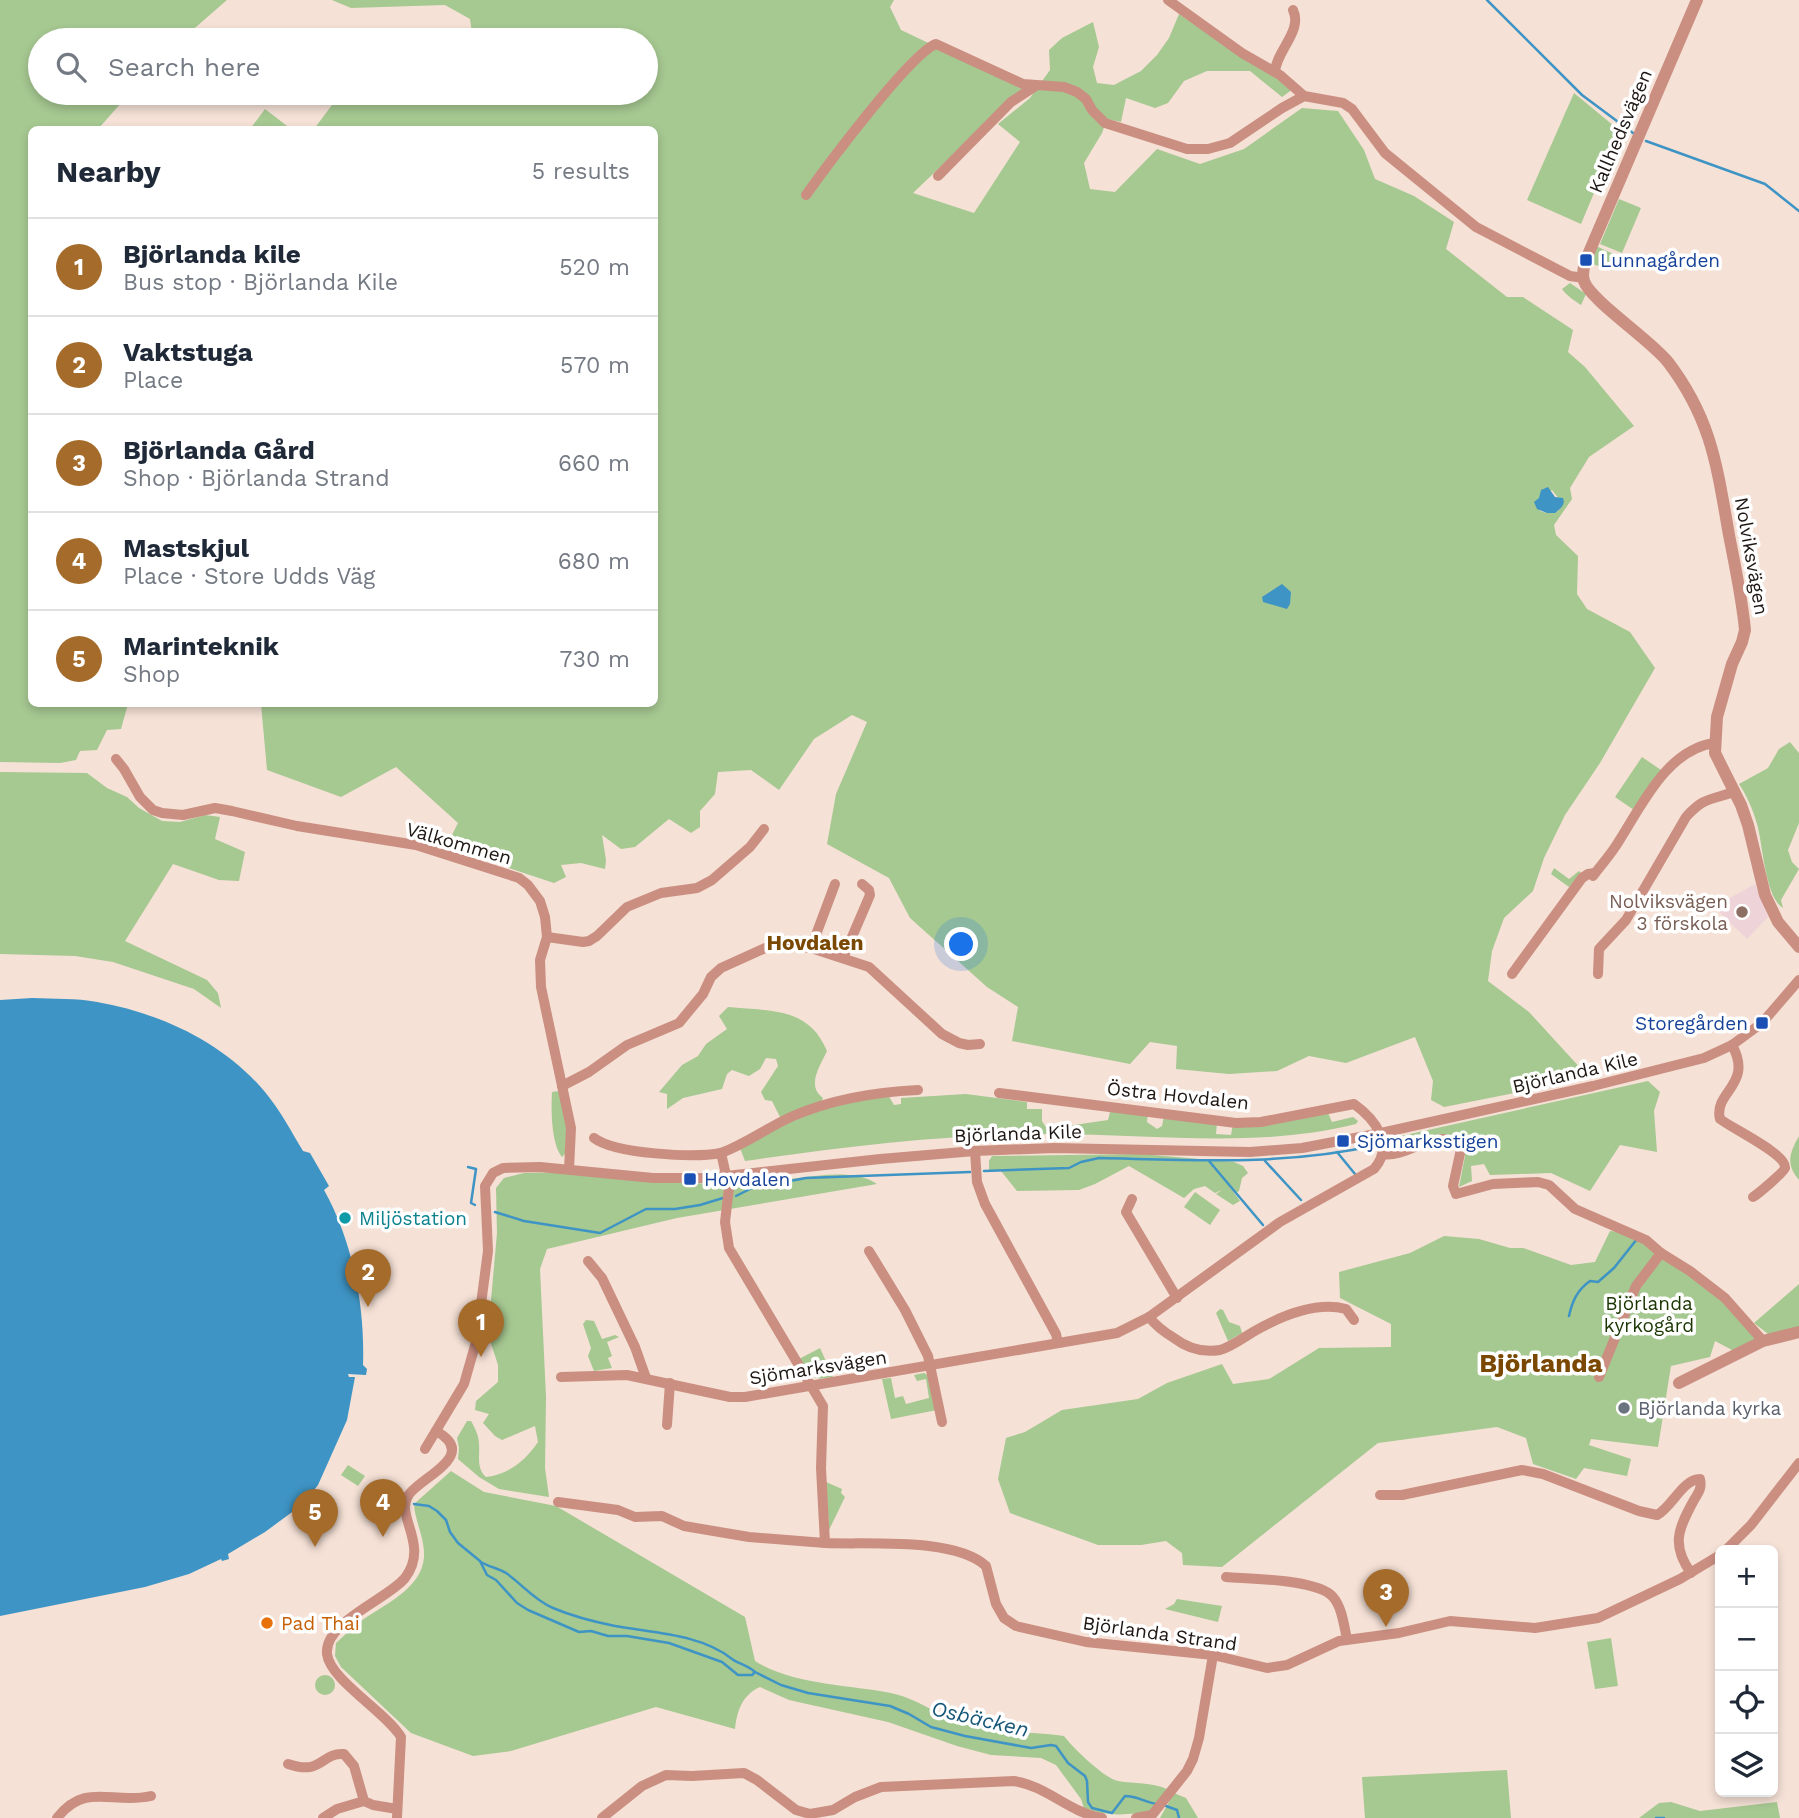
<!DOCTYPE html>
<html lang="en">
<head>
<meta charset="utf-8">
<style>
  :root { --surface:#fff; --page:#f2f2f3; --text:#1f2937; --muted:#747a83; --line:#e0e1e3; --accent:#a56b2a }
  body { margin:0; font-family:"Work Sans",sans-serif; background:var(--page); color:var(--text) }
  .controls { position:absolute; right:21px; bottom:21px; display:grid; overflow:hidden; border-radius:10px; box-shadow:0 4px 10px #0003 }
  .controls button { width:63px; height:63px; display:grid; place-items:center; padding:0; border:0; border-bottom:2px solid var(--line); background:var(--surface); color:var(--text); font:35px sans-serif }
  .you { position:absolute; left:962px; top:945px; width:24px; height:24px; margin:-18px; border:5px solid #fff; border-radius:50%; background:#1a73e8; box-shadow:0 0 0 10px #1a73e833 }
  .badge { display:grid; place-items:center; width:46px; height:46px; border-radius:50%; background:var(--accent); color:#fff; font-size:23px; font-weight:700 }
  .pin { position:absolute; translate:-50% -58px; filter:drop-shadow(0 2px 4px #0008) }
  .pin::after { content:''; position:absolute; top:37px; width:24px; height:21px; background:inherit; clip-path:polygon(0 0,100% 0,50% 100%) }
  .list { margin:0; padding:0; list-style:none }
  h2 { display:flex; justify-content:space-between; align-items:center; height:91px; margin:0; padding:0 28px; font-size:30px }
  h2 small { font-size:23px; font-weight:400; color:var(--muted) }
  .list li { display:grid; grid-template-columns:46px 1fr auto; gap:21px; align-items:center; box-sizing:border-box; height:98px; padding:0 28px; border-top:2px solid var(--line) }
  .list b { display:block; font-size:26px; white-space:nowrap }
  .list p { margin:0; font-size:23px; white-space:nowrap; color:var(--muted) }
  .list em { font-size:23px; font-style:normal; color:var(--muted) }
  .icon { flex:none; width:38px; height:38px; fill:none; stroke:currentColor; stroke-width:2; stroke-linecap:round; stroke-linejoin:round }
  .map { position:relative; flex:none; width:1799px; height:1818px; overflow:hidden }
  .search { position:absolute; background:var(--surface); box-shadow:0 4px 10px #0003; left:28px; top:28px; width:630px; height:77px; display:flex; align-items:center; gap:18px; box-sizing:border-box; padding:0 24px; border-radius:38px; color:var(--muted); font-size:26px }
  .panel { position:absolute; background:var(--surface); box-shadow:0 4px 10px #0003; left:28px; top:126px; width:630px; height:581px; border-radius:10px }
  .map>svg:first-child { display:block }
  .education { fill:#eed4d9 }
  .green { fill:#a6c891; fill-rule:evenodd }
  .water { fill:#3e94c4 }
  .lines { fill:none; stroke-linecap:round; stroke-linejoin:round }
  .stream { stroke:#3e94c4; stroke-width:2.5 }
  .minor { stroke:#cb8f82; stroke-width:10 }
  .tertiary { stroke:#cb8f82; stroke-width:12 }
  .transit-dot { fill:#1a4fb4; stroke:#fff; stroke-width:2.5 }
  .education-dot { fill:#8d6e63; stroke:#fff; stroke-width:2.5 }
  .culture-dot { fill:#0f9aa8; stroke:#fff; stroke-width:2.5 }
  .worship-dot { fill:#6b7280; stroke:#fff; stroke-width:2.5 }
  .food-dot { fill:#e8710a; stroke:#fff; stroke-width:2.5 }
  .labels { text-anchor:middle; stroke-width:7; stroke-linejoin:round; paint-order:stroke }
  .street-label { font-size:19px; fill:#1e1713; stroke:#fff }
  .transit-label { font-size:19px; fill:#164399; stroke:#fff; text-anchor:start }
  .education-label { font-size:19px; fill:#785e54; stroke:#fff; text-anchor:end }
  .culture-label { font-size:19px; fill:#0d838f; stroke:#fff; text-anchor:start }
  .park-label { font-size:19px; fill:#1a3501; stroke:#fff }
  .worship-label { font-size:19px; fill:#5b616d; stroke:#fff; text-anchor:start }
  .food-label { font-size:19px; fill:#c56008; stroke:#fff; text-anchor:start }
  .neighbourhood-label { font-size:21px; font-weight:bold; fill:#7a4800; stroke:#fff }
  .water-label { font-size:21px; font-style:italic; fill:#175779; stroke:#fff }
  .district-label { font-size:26px; font-weight:bold; fill:#7a4800; stroke:#fff }
</style>
</head>
<body>
<div class="map">
<svg width="1799" height="1818" viewBox="0 0 1799 1818">
  <rect width="100%" height="100%" fill="#f5e1d6"/>
  <path class="education" d="M1755,884L1768,917L1747,939L1714,907Z"/>
  <g class="green">
    <path d="M0,0H227L181,40H40V93H130L98,129L32,130V704H128L121,729L107,730L97,750L80,751L76,760L60,763L0,762Z"/>
    <path d="M332,0H894L890,7L901,30L1023,88L913,193L974,213L1020,142L998,124L1030,98L1050,70L1049,50L1062,38L1093,22L1099,47L1093,67L1097,83L1114,85L1141,71L1157,55L1169,38L1179,14L1232,50L1274,74L1293,89L1282,97L1250,71H1207L1184,81L1168,103L1155,108L1126,98L1121,122L1107,119L1102,133L1084,163L1090,189L1115,192L1157,149L1200,164L1244,149L1302,108L1338,111L1364,150L1375,179L1414,196L1454,222L1446,249L1507,297H1523L1573,330L1568,352L1585,367L1634,426L1589,457L1570,488L1572,499L1554,525L1556,535L1578,556L1577,594L1587,609L1630,632L1655,668L1600,763L1565,815L1544,858L1533,891L1504,918L1492,951L1488,981L1529,1012L1583,1071L1550,1086L1444,1107L1431,1100L1433,1081L1415,1037L1346,1063L1309,1056L1277,1071L1229,1074L1176,1069L1177,1046L1150,1042L1130,1064L1012,1041L1018,1007L987,987L910,918L889,878L827,844L836,794L867,722L852,715L814,739L779,790L751,770L718,772L715,794L700,811V827L691,833L669,819L635,847L621,849L602,835L606,860L605,869L581,863L561,865L566,877L554,883L446,847L458,823L396,767L341,797L267,770L261,704H654V130L314,129L341,93H646V40H473L470,19L445,5L351,8ZM1552,490L1559,499L1560,508L1558,511L1547,513L1540,511L1538,500Z"/>
    <path d="M1574,93L1620,131L1581,224L1527,200Z"/>
    <path d="M265,109L291,129H250Z"/>
    <path d="M1619,199L1641,208L1622,253L1600,244Z"/>
    <path d="M1596,246L1620,257L1612,271L1593,264Z"/>
    <path d="M1570,283L1586,294L1581,305C1575,301 1567,296 1562,289Z"/>
    <path d="M1790,742L1799,753V823L1788,850L1792,862L1799,869L1781,900L1783,908C1765,897 1763,845 1757,824C1753,810 1747,796 1739,784L1768,768L1779,749Z"/>
    <path d="M1642,757L1661,770L1634,810L1615,797Z"/>
    <path d="M0,772L87,773L107,788L127,797L139,808L162,821L180,822L205,815L220,817L215,839L245,852L239,881L219,880L173,864L125,941L207,980L218,993L221,1008L194,989L113,962L75,956L0,954Z"/>
    <path d="M1554,868L1569,879L1579,871L1581,873L1569,887L1551,874Z"/>
    <path d="M728,1007C770,1011 809,1007 827,1051C820,1066 806,1086 823,1098L821,1103L781,1119L772,1101L765,1100L761,1092L778,1066L776,1059L766,1058L760,1069L749,1076L732,1070L727,1074L722,1089L683,1098L667,1109V1094L659,1092L682,1065L698,1056L706,1044L727,1029L719,1016Z"/>
    <path d="M1648,1081L1660,1092L1654,1111L1657,1152L1620,1145L1590,1191L1551,1173L1490,1175L1484,1164L1471,1166L1472,1181L1459,1187L1465,1156L1462,1143L1452,1137L1394,1151L1392,1138Z"/>
    <path d="M559,1091L567,1128L566,1153L562,1157C551,1144 551,1109 552,1092Z"/>
    <path d="M887,1093L894,1105L901,1104V1098L966,1094L1027,1102V1109H1042V1121L1047,1129L1108,1120L1111,1108L1148,1113L1147,1122L1157,1129L1162,1126L1164,1116L1217,1123L1216,1134L1231,1135L1233,1124L1328,1113L1332,1122L1353,1117L1358,1121L1356,1124C1256,1149 1153,1134 1051,1134C948,1134 846,1146 745,1161L740,1148L789,1120L820,1110Z"/>
    <path d="M1799,1136V1180C1785,1164 1790,1152 1799,1136Z"/>
    <path d="M1141,1154L1234,1162L1243,1166L1248,1173L1242,1178L1239,1191L1236,1193L1229,1186L1240,1201L1233,1205L1216,1194L1222,1190L1215,1193L1205,1186L1194,1189L1184,1198L1129,1166L1095,1184L1079,1190L1017,1191L1001,1171H989V1161L992,1156Z"/>
    <path d="M566,1172C644,1183 720,1188 798,1178C823,1175 856,1170 877,1184L677,1218L547,1249L540,1269L546,1397L545,1468L549,1497L499,1489L479,1477L458,1459L459,1448L457,1438L467,1421H471C475,1428 479,1436 479,1444C480,1456 476,1468 486,1477C509,1474 525,1461 538,1442L535,1426L502,1440L495,1436L483,1423L489,1414L475,1410L476,1401L498,1382V1365L488,1334L497,1233L496,1188L504,1178L524,1173Z"/>
    <path d="M1195,1192L1220,1210L1210,1225L1184,1207Z"/>
    <path d="M1610,1231L1623,1232L1638,1238L1727,1302L1759,1338L1734,1351L1715,1341L1710,1357L1671,1366L1658,1447L1591,1439L1589,1445L1631,1459L1627,1476L1584,1468L1576,1479L1533,1464L1526,1438L1497,1427L1378,1443L1222,1567L1183,1565L1182,1553L1166,1541L1141,1545H1098L1010,1513L998,1479L1006,1438L1025,1432L1062,1410L1138,1399L1167,1383L1222,1364L1233,1384L1269,1379L1319,1348L1391,1347V1324L1340,1298L1339,1272L1410,1253L1444,1236L1479,1239L1510,1248H1523L1571,1265L1595,1262Z"/>
    <path d="M1799,1284V1331L1772,1337L1754,1323Z"/>
    <path d="M1220,1309L1223,1310L1229,1322L1240,1326L1242,1333L1228,1341L1216,1313Z"/>
    <path d="M586,1320L594,1321L602,1339L615,1335L619,1337L607,1342L612,1356L608,1358L612,1368L594,1371L588,1356L591,1348L583,1324Z"/>
    <path d="M820,1348L833,1377C809,1381 811,1377 799,1359Z"/>
    <path d="M924,1373L931,1377L937,1410L891,1419L882,1379L891,1378L895,1398L903,1396L906,1404L929,1398L926,1379L917,1381L914,1375Z"/>
    <path d="M348,1465L365,1476L358,1486L341,1475Z"/>
    <path d="M451,1471L484,1492L556,1506L745,1617L755,1661C795,1686 849,1684 895,1694C920,1700 943,1719 968,1725C1000,1734 1032,1731 1064,1736C1073,1748 1104,1778 1118,1781C1135,1784 1151,1782 1167,1789L1152,1811C1129,1815 1107,1817 1084,1808L1081,1799L1056,1765L1041,1758L991,1755L957,1746L888,1722L789,1700L760,1687C742,1695 737,1711 735,1729L656,1707L511,1751L473,1756L411,1733L341,1667L335,1656L336,1643C344,1636 352,1628 361,1621C383,1605 422,1589 424,1557C425,1538 415,1522 414,1504Z"/>
    <path d="M826,1482L842,1489L841,1493L845,1497L829,1530Z"/>
    <path d="M1177,1599L1222,1606L1218,1622L1165,1609L1174,1604Z"/>
    <path d="M1611,1638L1618,1686L1595,1689L1587,1642Z"/>
    <circle cx="325" cy="1685" r="10"/>
    <path d="M1507,1770L1511,1818H1365L1362,1777Z"/>
    <path d="M1174,1793L1186,1798L1198,1818H1160Z"/>
    <path d="M1671,1802L1700,1811L1777,1802L1780,1818H1639L1659,1803Z"/>
  </g>
  <g class="water">
    <path d="M1548,487L1555,497L1563,498C1566,505 1560,509 1555,513H1547L1537,509L1534,502L1539,498L1541,490Z"/>
    <path d="M1282,584L1291,592L1290,604L1287,609L1263,602L1262,597Z"/>
    <path d="M32,998C54,999 76,998 97,1002C160,1013 223,1042 265,1092C280,1110 291,1131 303,1151L310,1153L329,1186L324,1190C353,1242 365,1306 363,1365L367,1369L366,1375L348,1374L349,1377H355L347,1420L318,1485L303,1504L265,1532L228,1554L229,1559L222,1561L221,1559L189,1574L145,1587L0,1616V1000Z"/>
  </g>
  <g class="lines">
    <g class="stream">
      <path d="M1487,0L1582,95L1633,133"/>
      <path d="M1646,141L1765,184L1799,211"/>
      <path d="M1337,1152L1355,1174"/>
      <path d="M1209,1161L1263,1225"/>
      <path d="M1265,1161L1301,1200"/>
      <path d="M468,1167L476,1169L471,1203L475,1205"/>
      <path d="M984,1171L1069,1168L1081,1162L1099,1158C1192,1160 1285,1166 1377,1145"/>
      <path d="M736,1196L752,1188L806,1178L970,1172"/>
      <path d="M495,1212L524,1221L600,1233L646,1209H675L700,1205L723,1198"/>
      <path d="M1569,1316C1572,1302 1577,1290 1590,1281L1598,1282L1614,1268L1637,1239"/>
      <path d="M414,1504L429,1506L437,1511L446,1520L450,1532L458,1543L480,1561L487,1575L496,1580L517,1603L528,1610L579,1632L591,1631L608,1636H627L669,1643L722,1662L738,1675H752L755,1672L781,1685L808,1693L890,1706L909,1714L931,1727L965,1736L1031,1748L1051,1745L1056,1746L1068,1763L1085,1776L1087,1781L1088,1802L1092,1808L1112,1813L1125,1796C1138,1796 1146,1803 1158,1804"/>
      <path d="M481,1562C489,1567 498,1568 506,1573C522,1584 534,1600 553,1608C572,1616 595,1622 615,1626C653,1633 701,1634 732,1659C739,1664 747,1665 755,1672"/>
      <path d="M1166,1806L1177,1810L1179,1818"/>
      <path d="M1656,1818H1664"/>
    </g>
    <g class="minor">
      <path d="M1168,0L1242,53L1280,75L1304,96L1343,103L1352,109L1385,153L1476,227L1570,276L1584,278"/>
      <path d="M1275,72C1276,51 1303,31 1293,10"/>
      <path d="M938,176L1011,102L1034,87"/>
      <path d="M806,195C826,167 910,54 936,44L1023,84L1064,87L1077,92L1086,99L1092,110L1105,123L1187,149H1208L1230,143L1282,108L1304,96"/>
      <path d="M116,759L124,769L140,797L153,810L162,813L183,815L215,808L232,811L297,826L416,845L519,878L528,885L540,901L545,917L547,937L540,960L541,987L571,1128L569,1169"/>
      <path d="M1593,876C1602,864 1612,853 1619,841C1642,805 1667,750 1714,743"/>
      <path d="M547,937L583,942L589,941L597,936L627,907L661,893L697,888L712,880L750,847L764,829"/>
      <path d="M811,948L835,884"/>
      <path d="M843,958L870,895L869,890L862,884"/>
      <path d="M1512,974L1582,878L1588,874L1595,873"/>
      <path d="M1598,974L1599,949L1626,920L1686,817C1705,796 1710,801 1733,792"/>
      <path d="M1732,1045C1754,1085 1713,1092 1720,1119C1731,1128 1787,1154 1785,1168C1784,1172 1758,1194 1753,1197"/>
      <path d="M562,1086L589,1072L627,1045L679,1023L703,994L711,977L721,968L774,944L811,948L869,967L942,1034L959,1043L968,1045L980,1044"/>
      <path d="M594,1138C615,1154 694,1158 721,1153L729,1188L725,1222L729,1248L823,1406L821,1468L825,1543C867,1545 954,1537 986,1566L996,1604L1004,1618L1016,1626L1086,1642L1213,1655L1267,1668L1287,1665L1339,1641L1399,1633L1450,1621L1535,1628L1598,1618L1680,1579L1720,1555"/>
      <path d="M975,1151L977,1182L985,1204L1056,1334L1058,1343"/>
      <path d="M721,1153C746,1144 768,1127 793,1116C833,1099 875,1092 918,1090"/>
      <path d="M1383,1154C1407,1159 1443,1122 1461,1149L1453,1186L1456,1194L1493,1184L1538,1182L1549,1185L1575,1209L1646,1240L1661,1253L1690,1271L1725,1298L1763,1341"/>
      <path d="M1132,1199L1126,1212L1177,1298"/>
      <path d="M869,1251L905,1310L928,1356L942,1422"/>
      <path d="M588,1261L602,1278L635,1347L646,1378"/>
      <path d="M1149,1317C1156,1326 1164,1332 1174,1338C1187,1348 1202,1353 1220,1350C1231,1347 1243,1338 1253,1332C1279,1317 1315,1301 1346,1309L1354,1320"/>
      <path d="M561,1377L627,1375L730,1397H745L1117,1333L1149,1317L1280,1222L1374,1169C1395,1145 1375,1119 1354,1104L1261,1122L1236,1123L999,1093"/>
      <path d="M1599,1377L1636,1286L1661,1253"/>
      <path d="M667,1425L670,1383"/>
      <path d="M425,1449L464,1384L476,1342L488,1251L485,1186L493,1173L503,1168L540,1167L653,1178H708L880,1159L975,1151L1054,1148L1250,1152L1302,1148L1381,1133L1593,1086L1704,1058L1732,1045L1762,1023L1799,980"/>
      <path d="M1380,1495H1402L1522,1470L1543,1474L1639,1511L1657,1515C1672,1507 1683,1479 1700,1479C1702,1488 1699,1492 1694,1500C1678,1529 1671,1545 1691,1573"/>
      <path d="M558,1502L618,1510L635,1517L662,1516L684,1526L749,1537L825,1543"/>
      <path d="M1726,1550L1751,1525L1799,1463"/>
      <path d="M1226,1577C1250,1579 1318,1579 1333,1597C1342,1607 1344,1626 1347,1639"/>
      <path d="M288,1764C323,1776 321,1752 344,1754L354,1766L364,1801L373,1805L397,1809"/>
      <path d="M57,1818C86,1781 112,1805 151,1796"/>
      <path d="M323,1818L337,1809L364,1801"/>
      <path d="M397,1818L401,1737C386,1712 330,1680 327,1654C324,1622 388,1599 405,1578C430,1545 395,1516 408,1496C418,1478 481,1456 436,1431"/>
      <path d="M602,1818L642,1786L666,1775L692,1776L744,1773L757,1780L796,1810L810,1814L833,1810L855,1797L881,1787L1014,1781C1047,1786 1070,1813 1102,1818"/>
      <path d="M1136,1818L1152,1815L1187,1771L1193,1759L1199,1738L1213,1655"/>
    </g>
    <g class="tertiary">
      <path d="M1697,0L1590,250C1586,260 1581,271 1584,281C1590,300 1652,341 1668,362C1712,420 1717,467 1729,535C1735,566 1742,598 1745,630L1742,642L1732,664L1717,717L1715,753L1741,805L1748,825L1765,895L1778,922L1799,947"/>
      <path d="M1679,1383L1763,1341L1799,1332"/>
    </g>
  </g>
  <g class="transit-dot">
    <rect x="1579" y="253" width="14" height="14" rx="3.5"/>
    <rect x="1755" y="1016" width="14" height="14" rx="3.5"/>
    <rect x="1336" y="1134" width="14" height="14" rx="3.5"/>
    <rect x="683" y="1172" width="14" height="14" rx="3.5"/>
  </g>
  <circle class="education-dot" cx="1742" cy="912" r="7"/>
  <circle class="culture-dot" cx="345" cy="1218" r="7"/>
  <circle class="worship-dot" cx="1624" cy="1408" r="7"/>
  <circle class="food-dot" cx="267" cy="1623" r="7"/>
  <g class="labels">
    <g class="street-label">
      <text transform="translate(1620 131) rotate(-67)" y="7">Kallhedsvägen</text>
      <text transform="translate(1752 556) rotate(80)" y="7">Nolviksvägen</text>
      <text transform="translate(459 843) rotate(16)" y="7">Välkommen</text>
      <text transform="translate(1575 1072) rotate(-13)" y="7">Björlanda Kile</text>
      <text transform="translate(1178 1095) rotate(6)" y="7">Östra Hovdalen</text>
      <text transform="translate(1018 1133) rotate(-2)" y="7">Björlanda Kile</text>
      <text transform="translate(818 1367) rotate(-9)" y="7">Sjömarksvägen</text>
      <text transform="translate(1160 1633) rotate(8)" y="7">Björlanda Strand</text>
    </g>
    <g class="transit-label">
      <text x="1600" y="267">Lunnagården</text>
      <text x="1748" y="1030" text-anchor="end">Storegården</text>
      <text x="1357" y="1148">Sjömarksstigen</text>
      <text x="704" y="1186">Hovdalen</text>
    </g>
    <g class="education-label">
      <text x="1728" y="908">Nolviksvägen<tspan x="1728" dy="22">3 förskola</tspan></text>
    </g>
    <g class="culture-label">
      <text x="359" y="1225">Miljöstation</text>
    </g>
    <g class="park-label">
      <text x="1649" y="1310">Björlanda<tspan x="1649" dy="22">kyrkogård</tspan></text>
    </g>
    <g class="worship-label">
      <text x="1638" y="1415">Björlanda kyrka</text>
    </g>
    <g class="food-label">
      <text x="281" y="1630">Pad Thai</text>
    </g>
    <g class="neighbourhood-label">
      <text x="815" y="950">Hovdalen</text>
    </g>
    <g class="water-label">
      <text transform="translate(980 1719) rotate(13)" y="7">Osbäcken</text>
    </g>
    <g class="district-label">
      <text x="1541" y="1372">Björlanda</text>
    </g>
  </g>
</svg>
<div class="controls">
<button>+</button>
<button>−</button>
<button><svg class="icon" aria-label="locate" viewBox="0 0 24 24"><circle cx="12" cy="12" r="6"/><path d="M12 2v4M12 18v4M2 12h4M18 12h4"/></svg></button>
<button><svg class="icon" aria-label="layers" viewBox="0 0 24 24"><path d="M12 4l9 5-9 5-9-5zM3 14l9 5 9-5"/></svg></button>
</div>
<div class="you"></div>
<div class="pin badge" style="left:481px;top:1357px">1</div>
<div class="pin badge" style="left:368px;top:1307px">2</div>
<div class="pin badge" style="left:1386px;top:1627px">3</div>
<div class="pin badge" style="left:383px;top:1537px">4</div>
<div class="pin badge" style="left:315px;top:1547px">5</div>
<div class="search"><svg class="icon" aria-label="search" viewBox="0 0 24 24"><circle cx="10" cy="10" r="6"/><path d="M15 15l6 6"/></svg>Search here</div>
<section class="panel">
<h2>Nearby<small>5 results</small></h2>
<ul class="list">
<li><span class="badge">1</span><div><b>Björlanda kile</b><p>Bus stop · Björlanda Kile</p></div><em>520 m</em></li>
<li><span class="badge">2</span><div><b>Vaktstuga</b><p>Place</p></div><em>570 m</em></li>
<li><span class="badge">3</span><div><b>Björlanda Gård</b><p>Shop · Björlanda Strand</p></div><em>660 m</em></li>
<li><span class="badge">4</span><div><b>Mastskjul</b><p>Place · Store Udds Väg</p></div><em>680 m</em></li>
<li><span class="badge">5</span><div><b>Marinteknik</b><p>Shop</p></div><em>730 m</em></li>
</ul>
</section>
</div>
</body>
</html>
